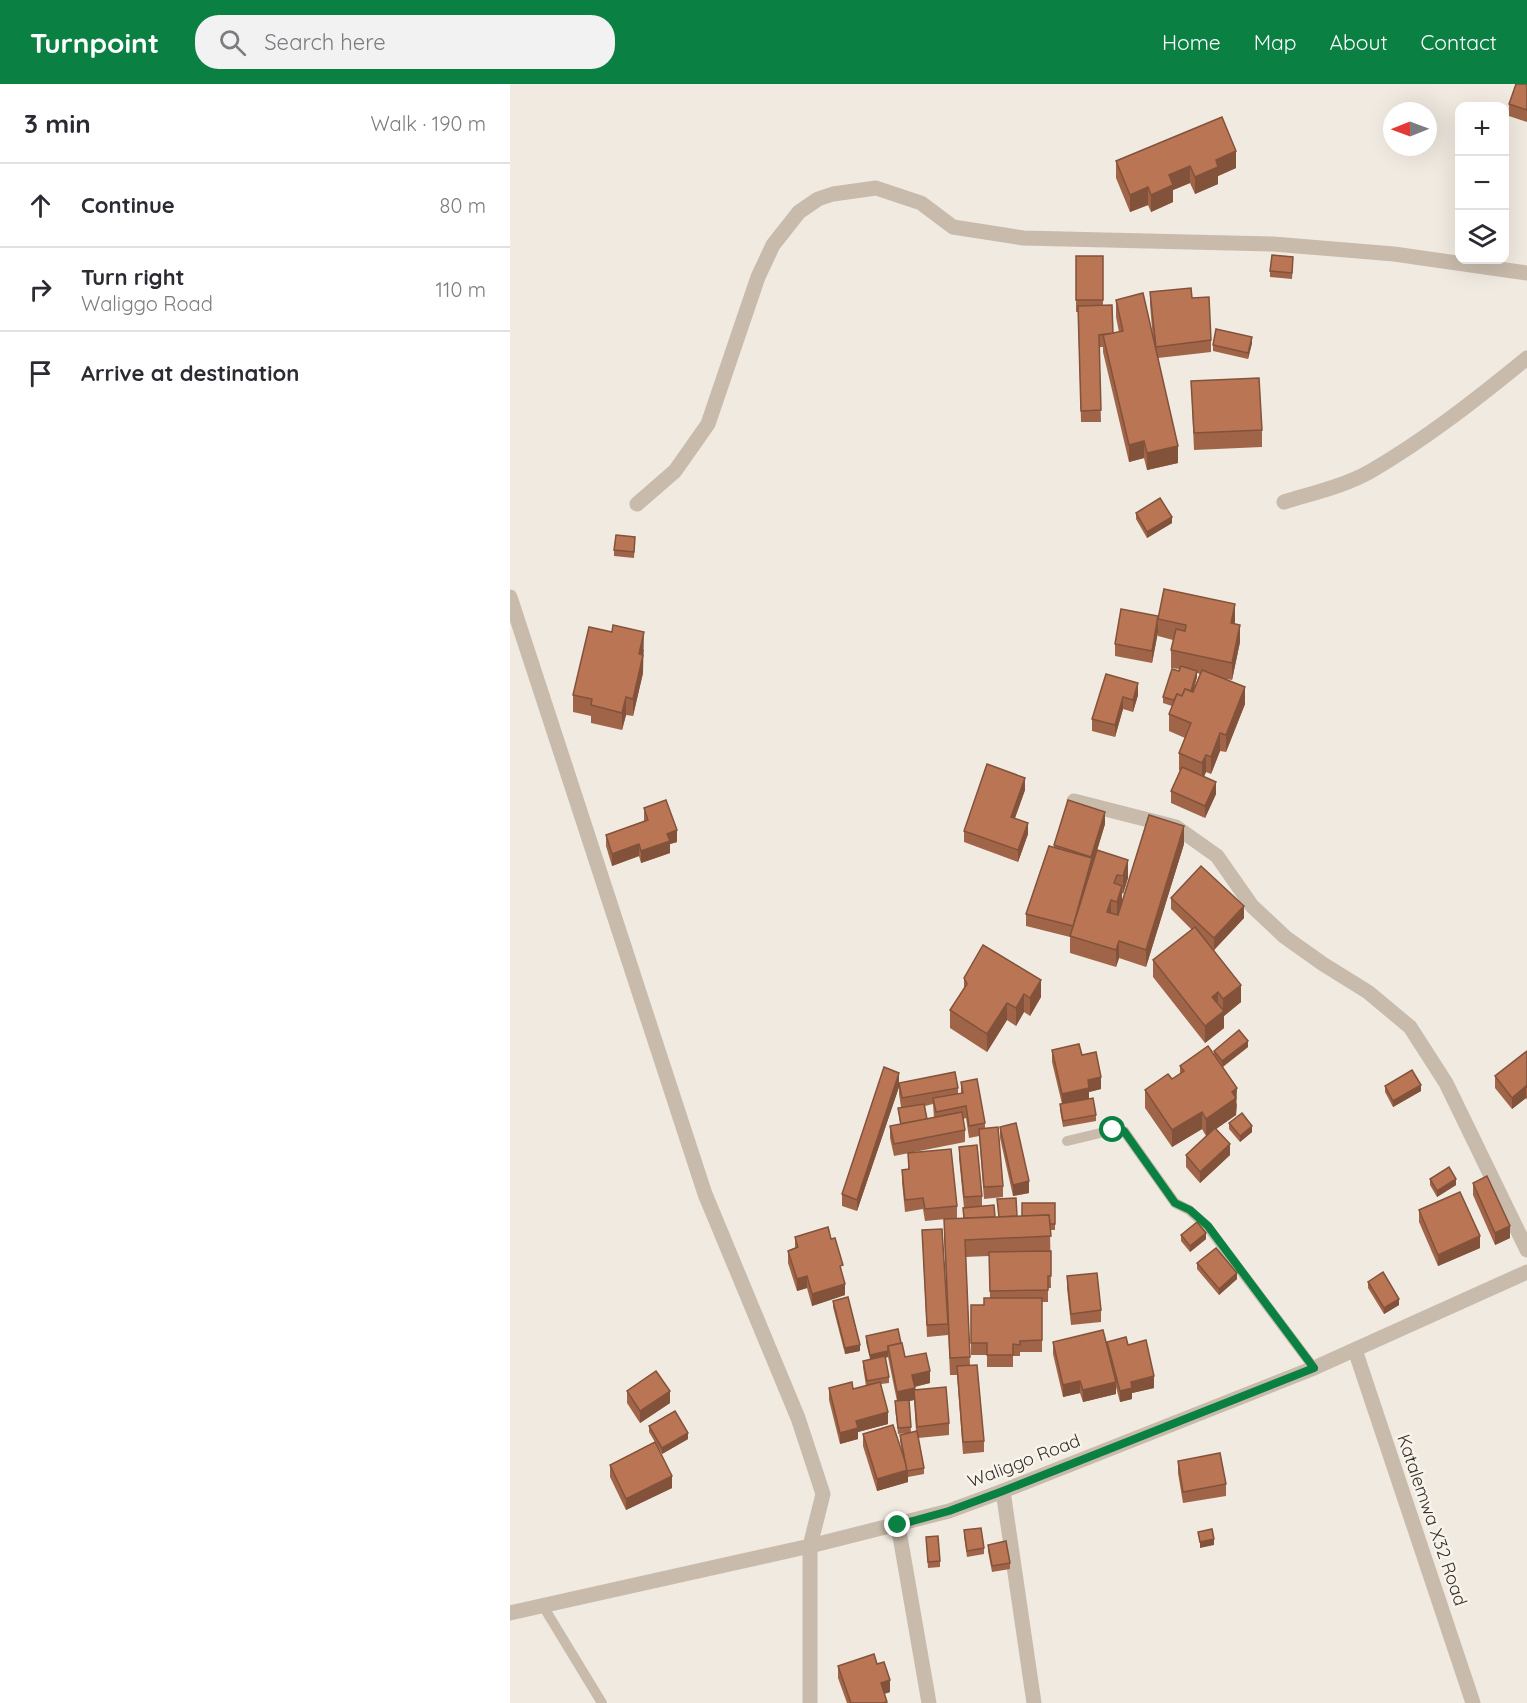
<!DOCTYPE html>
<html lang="en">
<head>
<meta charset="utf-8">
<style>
  :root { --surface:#fff; --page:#f2f2f3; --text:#2b2b33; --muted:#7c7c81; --line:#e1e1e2; --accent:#0b8043 }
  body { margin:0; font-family:Quicksand,sans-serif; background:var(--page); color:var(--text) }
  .controls { position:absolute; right:18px; top:18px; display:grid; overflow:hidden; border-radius:12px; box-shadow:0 6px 24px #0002 }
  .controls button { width:54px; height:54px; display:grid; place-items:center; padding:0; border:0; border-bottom:2px solid var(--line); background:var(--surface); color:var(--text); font:30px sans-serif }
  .compass { position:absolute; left:873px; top:18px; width:54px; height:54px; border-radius:50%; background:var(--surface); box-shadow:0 6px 24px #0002; rotate:269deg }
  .stop { position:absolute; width:18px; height:18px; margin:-14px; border:4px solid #0b8043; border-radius:50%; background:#fff }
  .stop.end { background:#0b8043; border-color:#fff; box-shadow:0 2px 6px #0008 }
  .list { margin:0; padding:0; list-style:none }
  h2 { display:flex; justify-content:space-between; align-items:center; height:78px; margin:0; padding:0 24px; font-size:26px }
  h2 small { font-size:20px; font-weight:400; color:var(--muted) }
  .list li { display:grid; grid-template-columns:39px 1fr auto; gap:18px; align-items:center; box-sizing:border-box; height:84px; padding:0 24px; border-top:2px solid var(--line) }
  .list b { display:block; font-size:22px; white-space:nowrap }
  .list p { margin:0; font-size:20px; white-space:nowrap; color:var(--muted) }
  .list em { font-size:20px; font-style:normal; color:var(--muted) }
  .icon { flex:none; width:33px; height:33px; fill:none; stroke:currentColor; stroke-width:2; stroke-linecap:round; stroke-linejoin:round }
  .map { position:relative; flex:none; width:1017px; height:1619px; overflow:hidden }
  header { display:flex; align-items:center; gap:36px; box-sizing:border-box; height:84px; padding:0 30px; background:var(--accent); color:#fff }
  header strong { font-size:28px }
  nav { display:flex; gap:33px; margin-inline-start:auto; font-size:21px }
  .search { width:420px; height:54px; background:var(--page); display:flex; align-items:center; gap:15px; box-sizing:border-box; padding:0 21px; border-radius:24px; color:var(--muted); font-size:22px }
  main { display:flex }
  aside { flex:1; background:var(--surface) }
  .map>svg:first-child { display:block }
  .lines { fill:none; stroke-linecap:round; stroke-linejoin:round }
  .service { stroke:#c8bbac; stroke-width:10 }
  .minor { stroke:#c8bbac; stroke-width:15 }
  .tertiary { stroke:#c8bbac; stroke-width:15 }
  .wall { fill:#a06548; fill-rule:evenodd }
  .shaded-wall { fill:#82523b }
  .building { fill:#ba7554; stroke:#82523b; stroke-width:1.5 }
  .route { stroke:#0b8043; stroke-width:8 }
  .labels { text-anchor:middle; stroke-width:5; stroke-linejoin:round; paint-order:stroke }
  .street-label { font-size:18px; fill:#372f2a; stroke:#f8f4ec }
</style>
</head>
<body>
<header>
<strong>Turnpoint</strong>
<div class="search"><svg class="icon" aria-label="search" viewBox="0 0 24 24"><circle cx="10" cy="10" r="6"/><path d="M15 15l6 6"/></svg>Search here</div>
<nav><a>Home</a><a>Map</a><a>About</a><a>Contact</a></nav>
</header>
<main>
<aside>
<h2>3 min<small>Walk · 190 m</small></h2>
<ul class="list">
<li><svg class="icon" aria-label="ahead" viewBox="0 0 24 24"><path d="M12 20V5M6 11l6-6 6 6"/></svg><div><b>Continue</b></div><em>80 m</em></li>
<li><svg class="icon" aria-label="right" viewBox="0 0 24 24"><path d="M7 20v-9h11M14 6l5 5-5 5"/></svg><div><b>Turn right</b><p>Waliggo Road</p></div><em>110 m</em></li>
<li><svg class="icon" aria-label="arrive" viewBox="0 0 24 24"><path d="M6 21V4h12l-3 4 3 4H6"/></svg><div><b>Arrive at destination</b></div></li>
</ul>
</aside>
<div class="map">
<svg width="1017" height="1619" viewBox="0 0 1017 1619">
  <rect width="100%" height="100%" fill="#f1eae0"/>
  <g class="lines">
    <g class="service">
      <path d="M557,1057L603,1046L614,1047L665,1119L679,1126L697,1142L804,1284"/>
      <path d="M33,1522L92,1619"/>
    </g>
    <g class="minor">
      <path d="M774,418C803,409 835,402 861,387C916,355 968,314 1017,274"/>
      <path d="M127,420L165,387L198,340L248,193L263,161L289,128L308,115L323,110L366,104L411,119L443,143L513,154L763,160L884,170L1017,189"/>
      <path d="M0,513L195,1110L288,1334L313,1410L300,1462V1619"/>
      <path d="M564,717L666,743L707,772L742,822L775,853L813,880L858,908L900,943L936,999L1017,1166"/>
      <path d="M845,1266L963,1619"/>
      <path d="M493,1407L524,1619"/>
      <path d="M388,1441L419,1619"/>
    </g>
    <path class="tertiary" d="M0,1529L300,1462L439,1427L493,1407L804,1284L1017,1188"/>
  </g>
  <g class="wall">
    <path d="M1017,0V38L999,32V20Z"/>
    <path d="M606,77L726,84L708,92V100L685,110L680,99L663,106V118L641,128L638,121L620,128L606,94Z"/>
    <path d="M566,172H593V222L603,249L609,248L606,233V216L643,256L640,220V208L682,214L701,256V268L648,274L668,379L637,386L634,374L619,378L593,268V263H589L591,338H571L568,228H566Z"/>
    <path d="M783,179L782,195L760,193V187Z"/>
    <path d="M742,259L738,275L703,267V261Z"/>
    <path d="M681,297L752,346V363L684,366Z"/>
    <path d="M626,429L662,439L637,454L626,435Z"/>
    <path d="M125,459L124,474L104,472V466Z"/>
    <path d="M648,532L725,537V540L730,558L722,596L716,595L735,620L716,668L710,667L701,690L696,688L694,693L706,710L695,734L661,719V707L670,687L669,686V669L675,654L659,647V630L662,622L653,619V613L669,585L661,584V566L663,556L648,552V548L642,579L605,572V560ZM687,589L690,590L684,603L687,593Z"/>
    <path d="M134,565L133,571V589L123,632L116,631L112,646L81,639V632L63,628V611Z"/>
    <path d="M596,590L628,611L623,628L613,625L605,653L582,647V635Z"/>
    <path d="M515,706L505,734L518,750L508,778L454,758V747Z"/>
    <path d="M134,724L167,758L160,760V769L131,779L129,772L102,782L96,762V751L134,737Z"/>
    <path d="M595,740L582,784L618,794L613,810L612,809V818L674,760L636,883L609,874L606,883L560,869V853L516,842V830L544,764V761Z"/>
    <path d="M661,814L734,834L704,866L731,918L714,932V944L695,959L643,893V876L682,846L661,825Z"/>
    <path d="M454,894L531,913L520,932L514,928L506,942L497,936L477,968L440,944V926L454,905Z"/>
    <path d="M738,963L713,983L727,1021L726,1031L706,1045L720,1071L690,1099L676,1083V1071L696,1052L692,1045L662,1063L635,1024V1006L662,995L670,990V982L704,970V967Z"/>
    <path d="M542,966L572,971L591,1005L579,1008V1015L586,1031V1037L553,1043L550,1026V1020H552L542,978Z"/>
    <path d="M1017,967V1016L1016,1014L1002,1025L985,1004V992Z"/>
    <path d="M451,998L475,1039V1044L493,1102V1113L474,1115L469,1052L459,1054L456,1034L453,1035L455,1046V1058L384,1072L380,1054V1042L390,1040L388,1024L391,1023L389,1010V1003L347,1127L332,1122V1110L389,999L448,1004V1009H451ZM423,1020L424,1034L417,1035L415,1022Z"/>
    <path d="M875,1002L911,1007L883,1023L875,1008Z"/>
    <path d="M719,1039L742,1048L730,1058L719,1045Z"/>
    <path d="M490,1043L519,1109L503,1112L490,1054Z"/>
    <path d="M449,1063L472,1112V1122L485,1133H489L487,1115L507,1132H512L545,1119V1146H540L541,1204H538V1218H532V1268H510V1272H503V1283H477V1271H461V1221H474L480,1214L479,1172L456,1173L460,1281L474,1357V1368L453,1370L447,1291H440L434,1152V1135L453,1134V1124H454L449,1074Z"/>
    <path d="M398,1069L447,1122V1134L415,1137L413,1125L395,1128L392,1098V1086H398Z"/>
    <path d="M920,1095L946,1101L927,1113L920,1101Z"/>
    <path d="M963,1099L1000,1154L985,1161L963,1111Z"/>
    <path d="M909,1126L970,1164L928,1182L909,1138Z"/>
    <path d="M412,1146L438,1240V1251L417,1253Z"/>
    <path d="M671,1151L696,1155L680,1168L671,1157Z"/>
    <path d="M285,1153L335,1211L302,1222L297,1204L287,1207L278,1179V1167L285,1164Z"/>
    <path d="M687,1179L727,1195L709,1211L687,1185Z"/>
    <path d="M557,1192L591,1226V1238L561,1241L557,1204Z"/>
    <path d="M858,1198L889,1221L874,1230L858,1204Z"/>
    <path d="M323,1217L350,1267L335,1270L323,1223Z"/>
    <path d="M356,1252L391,1259L395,1273L420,1299L405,1303V1306L439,1339V1351L408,1354L414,1384V1390L398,1393V1398L367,1407L353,1362V1350L393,1372L390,1357V1351L399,1349L388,1350L385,1323V1317H387L378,1273L375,1274L379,1293V1299L371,1300L378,1340L348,1348V1355L330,1360L319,1316V1304L343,1305L356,1302L353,1283V1277L360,1275L356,1258ZM404,1316L406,1347L401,1348L399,1317Z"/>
    <path d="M543,1258L597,1264V1258L618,1261L644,1304L622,1309V1315L610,1318L606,1303V1310L573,1318L570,1309L553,1313L543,1270Z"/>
    <path d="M117,1307L160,1319L130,1339L117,1319Z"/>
    <path d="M139,1342L178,1355L152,1370L139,1348Z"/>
    <path d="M668,1377L716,1400V1412L673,1419L668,1389Z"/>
    <path d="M100,1381L162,1404L116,1426L100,1393Z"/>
    <path d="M454,1446L474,1464V1470L457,1473L454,1452Z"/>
    <path d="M416,1453L430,1477V1483L418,1484Z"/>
    <path d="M478,1461L500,1479V1485L482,1488L478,1467Z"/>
    <path d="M367,1580L380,1608L374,1610L377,1619H337L328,1594V1582Z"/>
  </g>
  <g class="shaded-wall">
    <path d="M726,67V84L708,92V100L685,110V93L706,76Z"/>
    <path d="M680,82V99L663,106V118L641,128V111L659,91Z"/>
    <path d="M638,103V121L620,128V111Z"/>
    <path d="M742,253V259L738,275V269Z"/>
    <path d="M634,357V374L619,378V361Z"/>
    <path d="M668,362V379L637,386V369Z"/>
    <path d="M662,433V439L637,454V448Z"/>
    <path d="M725,520V537L721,556V539Z"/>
    <path d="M648,536V548L642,579V567Z"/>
    <path d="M730,541V558L722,596V579Z"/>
    <path d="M134,548L133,589L123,632V615L129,570Z"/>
    <path d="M687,587V593L679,621V615Z"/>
    <path d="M628,599V611L623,628V616Z"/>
    <path d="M735,603V620L716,668V651Z"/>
    <path d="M116,613V631L112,646V629Z"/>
    <path d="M613,613V625L605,653V641Z"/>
    <path d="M710,649V667L701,690V673Z"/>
    <path d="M696,671V688L692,696V679Z"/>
    <path d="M515,694V706L501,745V733Z"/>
    <path d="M706,698V710L695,734V722Z"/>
    <path d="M595,728V740L582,782V786L563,854V842L581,778V773Z"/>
    <path d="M518,739V750L508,778V766Z"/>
    <path d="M674,742V760L636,883V866Z"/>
    <path d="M167,746V758L160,760V769L131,779V767L157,750Z"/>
    <path d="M129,760V772L102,782V770Z"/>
    <path d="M618,776V794L613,810V792Z"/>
    <path d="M612,802V819L607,835V818Z"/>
    <path d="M601,816V833L597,828Z"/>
    <path d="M734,822V834L704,866V854Z"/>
    <path d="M609,857V874L606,883V866Z"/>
    <path d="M531,896V913L520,932V914Z"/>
    <path d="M731,901V918L714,932V944L695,959V942L713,927V915Z"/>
    <path d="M708,908V926L702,913Z"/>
    <path d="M514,910V928L506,942V924Z"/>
    <path d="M497,919V936L477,968V950Z"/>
    <path d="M738,957V963L712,983V977Z"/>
    <path d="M389,989V1000V999V1003L347,1127V1116Z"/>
    <path d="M591,993V1005L579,1008V1016L552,1022V1010L578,996Z"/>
    <path d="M911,1001V1007L883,1023V1017Z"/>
    <path d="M1016,1002V1014L1002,1025V1014Z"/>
    <path d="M727,1004L726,1031L696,1052V1035L722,1008Z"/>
    <path d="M692,1028V1045L662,1063V1046Z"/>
    <path d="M742,1042V1048L730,1058V1052Z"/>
    <path d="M720,1060V1071L690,1099V1088Z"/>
    <path d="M946,1095V1101L927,1113V1107Z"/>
    <path d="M519,1097V1109L503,1112V1101Z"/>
    <path d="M1000,1142V1154L985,1161V1149Z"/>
    <path d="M696,1149V1155L680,1168V1162Z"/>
    <path d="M970,1152V1164L928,1182V1171Z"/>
    <path d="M727,1189V1195L709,1211V1205Z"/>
    <path d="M297,1192V1204L287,1207V1195Z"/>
    <path d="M335,1200V1211L302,1222V1210Z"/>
    <path d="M889,1215V1221L874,1230V1224Z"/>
    <path d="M350,1261V1267L335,1270V1264Z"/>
    <path d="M378,1267V1273L360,1277V1271Z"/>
    <path d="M420,1287V1299L402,1303V1291Z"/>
    <path d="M644,1292V1304L622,1309V1315L610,1318V1307L621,1298Z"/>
    <path d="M570,1297V1309L553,1313V1301Z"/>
    <path d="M606,1298V1310L573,1318V1306Z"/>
    <path d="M405,1304V1316L404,1306V1316L387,1320V1308Z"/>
    <path d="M160,1307V1319L130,1339V1327Z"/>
    <path d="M378,1328V1340L348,1348V1355L330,1360V1349L346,1337Z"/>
    <path d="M178,1349V1355L152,1370V1364Z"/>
    <path d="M398,1386V1398L367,1407V1395Z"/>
    <path d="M162,1392V1404L116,1426V1415Z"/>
    <path d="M704,1455V1461L690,1464V1458Z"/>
    <path d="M380,1596V1608L371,1611V1599Z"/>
  </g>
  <g class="building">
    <path d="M1006,0H1017V26L999,20Z"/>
    <path d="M712,33L726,67L706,76L708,83L685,93L680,82L659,91L663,101L641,111L638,103L620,111L606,77Z"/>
    <path d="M762,171L783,173L782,189L760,187Z"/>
    <rect x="566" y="172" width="27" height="44"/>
    <path d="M681,204L682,214L699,213L701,256L646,263L640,208Z"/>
    <path d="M633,209L668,362L637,369L634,357L619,361L593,251L613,247L606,216Z"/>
    <path d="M602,221L603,249L589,251L591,326L571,327L568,222Z"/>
    <path d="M706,245L742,253L738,269L703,261Z"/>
    <path d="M749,294L752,346L684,349L681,297Z"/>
    <path d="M650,414L662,433L637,448L626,429Z"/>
    <path d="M106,451L125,453L124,468L104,466Z"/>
    <path d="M654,505L725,520L721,539L730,541L722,579L661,566L666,545L675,547L676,541L648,535Z"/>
    <path d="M611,525L648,532L642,567L605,560Z"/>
    <path d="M103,541L134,548L129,570L133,571L123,615L116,613L112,629L81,621L82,615L63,611L79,543L102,548Z"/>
    <path d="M671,582L687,587L681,607L675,605L672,612L667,610L664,616L653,613L662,585L669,587Z"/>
    <path d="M692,586L735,603L716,651L710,649L701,673L696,671L692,679L669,669L681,639L659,630L667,610L672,612L675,605L683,608Z"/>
    <path d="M596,590L628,599L623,616L613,613L605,641L582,635Z"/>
    <path d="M477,680L515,694L501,733L518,739L508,766L454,747Z"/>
    <path d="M672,683L706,698L695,722L661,707Z"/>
    <path d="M156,716L167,746L157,750L160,757L131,767L129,760L102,770L96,751L138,736L134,724Z"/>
    <path d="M558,716L595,728L581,773L544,761Z"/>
    <path d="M639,731L674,742L636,866L609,857L606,866L560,852L587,766L618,776L613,792L607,791L604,799L612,802L607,818L601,816L597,828L608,831Z"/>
    <path d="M539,762L582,774L563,842L516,830Z"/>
    <path d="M691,782L734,822L704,854L661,814Z"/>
    <path d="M685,843L731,901L713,915L708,908L702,913L714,927L695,942L643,876Z"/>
    <path d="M473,861L531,896L520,914L514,910L506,924L497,919L477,950L440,926L457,900L454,894Z"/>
    <path d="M729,946L738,957L712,977L704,967Z"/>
    <path d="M569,960L572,971L586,968L591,993L578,996L579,1004L552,1010L542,966Z"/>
    <path d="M698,962L727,1004L722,1008L726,1014L696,1035L692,1028L662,1046L635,1006L658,990L662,995L674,987L670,982Z"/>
    <path d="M1017,967V1004L1016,1002L1002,1014L985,992Z"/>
    <path d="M374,983L389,989L347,1116L332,1110Z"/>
    <path d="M902,986L911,1001L883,1017L875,1002Z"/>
    <path d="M445,988L448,1004L392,1014L389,999Z"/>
    <path d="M467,995L475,1039L459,1042L456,1022L426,1028L423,1014L453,1009L451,998Z"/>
    <path d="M583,1014L586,1031L553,1037L550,1020Z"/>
    <path d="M414,1020L417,1035L391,1040L388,1024Z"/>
    <path d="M452,1028L455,1046L384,1060L380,1042Z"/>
    <path d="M732,1029L742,1042L730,1052L719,1039Z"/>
    <path d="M506,1039L519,1097L503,1101L490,1043Z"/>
    <path d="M488,1043L493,1102L474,1103L469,1045Z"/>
    <path d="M705,1044L720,1060L690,1088L676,1071Z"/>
    <path d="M467,1061L472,1112L454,1113L449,1063Z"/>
    <path d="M441,1065L447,1122L415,1125L413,1114L395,1116L392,1086L399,1085L398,1069Z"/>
    <path d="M939,1083L946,1095L927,1107L920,1095Z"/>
    <path d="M977,1092L1000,1142L985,1149L963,1099Z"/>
    <path d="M950,1108L970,1152L928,1171L909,1126Z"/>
    <path d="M506,1114L507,1132L489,1133L487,1115Z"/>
    <path d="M512,1119H545V1140H540L539,1131L512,1132Z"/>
    <path d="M484,1121L485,1133L454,1134L453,1124Z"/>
    <path d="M539,1131L541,1152L455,1156L460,1273L440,1274L434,1135Z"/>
    <path d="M687,1138L696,1149L680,1162L671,1151Z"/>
    <path d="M318,1143L321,1155L325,1154L333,1181L330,1182L335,1200L302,1210L297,1192L287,1195L278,1167L288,1163L285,1153Z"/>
    <path d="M432,1145L438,1240L417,1241L412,1146Z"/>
    <path d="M706,1164L727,1189L709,1205L687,1179Z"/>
    <path d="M541,1167V1192H538V1206L480,1207L479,1168Z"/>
    <path d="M873,1188L889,1215L874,1224L858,1198Z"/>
    <path d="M587,1189L591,1226L561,1230L557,1192Z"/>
    <path d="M338,1213L350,1261L335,1264L323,1217Z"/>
    <path d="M474,1214H532V1256L510,1257V1261L503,1260V1271H477V1259H461V1221H474Z"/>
    <path d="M388,1245L391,1259L378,1262V1267L360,1271L356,1252Z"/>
    <path d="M593,1246L606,1298L573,1306L570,1297L553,1301L543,1258Z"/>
    <path d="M616,1253L618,1261L636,1256L644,1292L621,1298L622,1304L610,1307L597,1258Z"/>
    <path d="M392,1259L395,1273L416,1269L420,1287L402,1291L405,1304L387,1308L378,1262Z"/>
    <path d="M375,1272L379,1293L357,1297L353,1277Z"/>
    <path d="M467,1281L474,1357L453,1358L447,1282Z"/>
    <path d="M146,1287L160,1307L130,1327L117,1307Z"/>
    <path d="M342,1298L343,1305L370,1298L378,1328L346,1337L348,1344L330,1349L319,1304Z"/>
    <path d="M436,1303L439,1339L407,1343L404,1306Z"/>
    <path d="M399,1316L401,1343L388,1344L385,1317Z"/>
    <path d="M165,1327L178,1349L152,1364L139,1342Z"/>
    <path d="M383,1341L398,1386L367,1395L353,1350Z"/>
    <path d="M407,1347L414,1384L397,1387L390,1351Z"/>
    <path d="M145,1358L162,1392L116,1415L100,1381Z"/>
    <path d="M710,1369L716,1400L673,1408L668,1377Z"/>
    <path d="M471,1444L474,1464L457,1467L454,1446Z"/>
    <path d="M702,1445L704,1455L690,1458L688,1448Z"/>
    <path d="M428,1452L430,1477L418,1478L416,1453Z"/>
    <path d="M496,1457L500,1479L482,1482L478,1461Z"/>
    <path d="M364,1570L367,1580L374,1578L380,1596L371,1599L377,1618L373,1619H341L328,1582Z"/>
  </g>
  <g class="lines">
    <path class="route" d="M388,1441L439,1427L493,1407L804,1284L698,1142L680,1126L665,1119L614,1047L603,1046"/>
  </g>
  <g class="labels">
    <g class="street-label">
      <text transform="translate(514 1377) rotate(-21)" y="6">Waliggo Road</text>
      <text transform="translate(922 1436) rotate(71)" y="6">Katalemwa X32 Road</text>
    </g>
  </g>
</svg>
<div class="controls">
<button>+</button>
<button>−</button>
<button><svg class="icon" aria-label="layers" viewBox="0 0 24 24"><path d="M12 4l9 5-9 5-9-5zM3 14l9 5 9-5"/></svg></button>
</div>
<svg class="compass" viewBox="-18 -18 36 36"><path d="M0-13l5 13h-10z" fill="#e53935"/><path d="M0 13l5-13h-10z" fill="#7c7c81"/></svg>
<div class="stop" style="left:603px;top:1046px"></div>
<div class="stop end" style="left:388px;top:1441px"></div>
</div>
</main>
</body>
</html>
